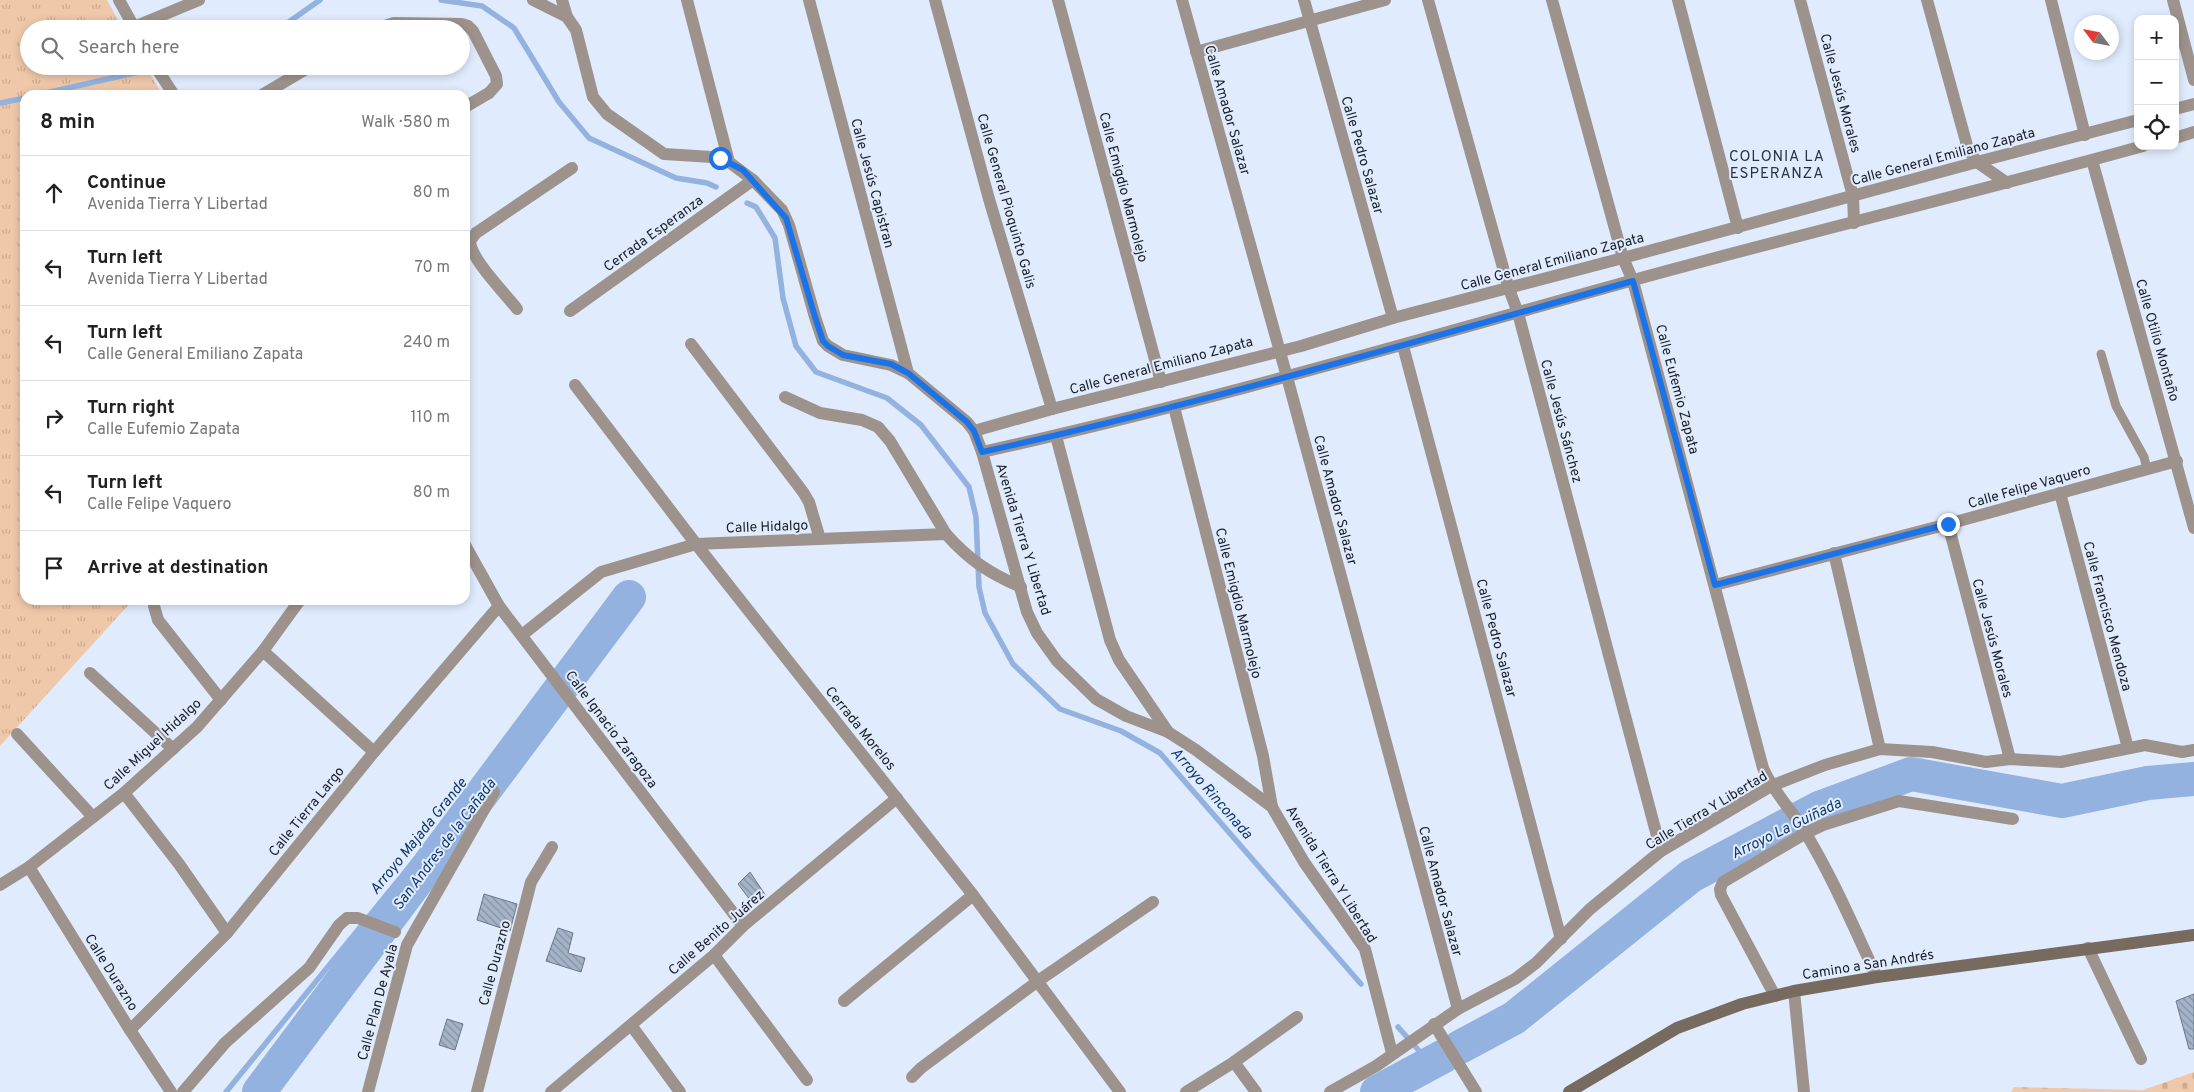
<!DOCTYPE html>
<html lang="en">
<head>
<meta charset="utf-8">
<style>
  :root { --surface:#fff; --page:#f6f6f6; --text:#222; --muted:#767676; --line:#e0e0e0 }
  body { margin:0; font-family:Overpass,sans-serif; background:var(--page); color:var(--text) }
  .controls { position:absolute; right:15px; top:15px; display:grid; overflow:hidden; border-radius:10px; box-shadow:0 2px 8px #0003 }
  .controls button { width:45px; height:45px; display:grid; place-items:center; padding:0; border:0; border-bottom:1px solid var(--line); background:var(--surface); color:var(--text); font:25px sans-serif }
  .compass { position:absolute; left:2074px; top:15px; width:45px; height:45px; border-radius:50%; background:var(--surface); box-shadow:0 2px 8px #0003; rotate:302deg }
  .stop { position:absolute; width:15px; height:15px; margin:-11px; border:4px solid #1a73e8; border-radius:50%; background:#fff }
  .stop.end { background:#1a73e8; border-color:#fff; box-shadow:0 1px 5px #0008 }
  .list { margin:0; padding:0; list-style:none }
  h2 { display:flex; justify-content:space-between; align-items:center; height:65px; margin:0; padding:0 20px; font-size:21px }
  h2 small { font-size:16px; font-weight:400; color:var(--muted) }
  .list li { display:grid; grid-template-columns:32px 1fr auto; gap:15px; align-items:center; box-sizing:border-box; height:75px; padding:0 20px; border-top:1px solid var(--line) }
  .list b { display:block; font-size:19px; white-space:nowrap }
  .list p { margin:0; font-size:16px; white-space:nowrap; color:var(--muted) }
  .list em { font-size:16px; font-style:normal; color:var(--muted) }
  .icon { flex:none; width:28px; height:28px; fill:none; stroke:currentColor; stroke-width:2; stroke-linecap:round; stroke-linejoin:round }
  .map { position:relative; flex:none; width:2194px; height:1092px; overflow:hidden }
  .search { position:absolute; background:var(--surface); box-shadow:0 2px 8px #0003; left:20px; top:20px; width:450px; height:55px; display:flex; align-items:center; gap:12px; box-sizing:border-box; padding:0 18px; border-radius:28px; color:var(--muted); font-size:19px }
  .panel { position:absolute; background:var(--surface); box-shadow:0 2px 8px #0003; left:20px; top:90px; width:450px; height:515px; border-radius:15px }
  .map>svg:first-child { display:block }
  .cemetery { fill:url(#cemetery-stones) }
  .park { fill:url(#park-tufts) }
  .lines { fill:none; stroke-linecap:round; stroke-linejoin:round }
  .stream { stroke:#93b2e0; stroke-width:5.5 }
  .river { stroke:#93b2e0; stroke-width:34 }
  .building { fill:url(#building-back-hatch); stroke:#69778a }
  .lane { stroke:#9d938c; stroke-width:9 }
  .street { stroke:#9d938c; stroke-width:12 }
  .secondary { stroke:#776a5f; stroke-width:12 }
  .route { stroke:#1a73e8; stroke-width:6 }
  .labels { text-anchor:middle; stroke-width:4; stroke-linejoin:round; paint-order:stroke }
  .street-label { font-size:14px; fill:#1a1f27; stroke:#e0ecfe }
  .neighbourhood-label { font-size:15px; letter-spacing:1px; fill:#283445; stroke:#e0ecfe }
  .water-label { font-size:15px; font-style:italic; fill:#10376e; stroke:#e0ecfe }
</style>
</head>
<body>
<div class="map">
<svg width="2194" height="1092" viewBox="0 0 2194 1092">
  <defs>
    <pattern id="cemetery-stones" width="16" height="16" patternUnits="userSpaceOnUse" patternTransform="scale(1.25)"><rect width="16" height="16" fill="#efc8a9"/><path d="M2 7V4a2 2 0 0 1 4 0v3zM10 15v-3a2 2 0 0 1 4 0v3z" fill="#ccab91"/></pattern>
    <pattern id="park-tufts" width="24" height="20" patternUnits="userSpaceOnUse" patternTransform="scale(1.25)"><rect width="24" height="20" fill="#efc8a9"/><path d="M3 7l-1-3M5 7V3M7 7l1-3M15 17l-1-3M17 17v-4M19 17l1-3" fill="none" stroke="#ccab91"/></pattern>
    <pattern id="building-back-hatch" width="6" height="6" patternUnits="userSpaceOnUse" patternTransform="scale(1.25)"><rect width="6" height="6" fill="#a4b3c8"/><path d="M-1 5l2 2M0 0l6 6M5-1l2 2" fill="none" stroke="#8591a2"/></pattern>
  </defs>
  <rect width="100%" height="100%" fill="#e0ecfe"/>
  <path class="cemetery" d="M2194,1072V1092H2011L2014,1087L2143,1090Z"/>
  <path class="park" d="M0,0H107L123,29H29V66H145L163,95H25V437L21,440L25,446V600H133L0,746Z"/>
  <g class="lines">
    <g class="stream">
      <path d="M441,0L482,6L514,28L559,102L589,138L676,178L707,183L716,187"/>
      <path d="M276,29L283,26L320,0"/>
      <path d="M37,95L165,66"/>
      <path d="M0,103L25,98"/>
      <path d="M747,203L756,207L775,238L783,298L796,346L816,372L887,398L921,425L969,487L976,517L979,587L985,613L1013,664L1060,709L1121,731L1160,753L1361,984"/>
      <path d="M1398,1027L1430,1063"/>
      <path d="M226,1092L629,597"/>
    </g>
    <g class="river">
      <path d="M1460,1047L1514,1018L1691,876L1819,808L1911,774L2062,801L2148,783L2194,779"/>
      <path d="M259,1092L629,597"/>
      <path d="M1377,1092L1444,1056"/>
    </g>
  </g>
  <g class="building">
    <path d="M750,872L766,896L754,905L738,884Z"/>
    <path d="M484,894L517,904L510,931L477,920Z"/>
    <path d="M558,928L573,933L568,953L585,958L581,972L546,961Z"/>
    <path d="M2194,994V1049H2189L2176,1001Z"/>
    <path d="M447,1019L463,1024L455,1050L439,1045Z"/>
  </g>
  <g class="lines">
    <path class="lane" d="M2101,354L2116,406L2144,457L2147,469"/>
    <g class="street">
      <path d="M119,0L135,29"/>
      <path d="M533,0L567,17L576,30L593,97L607,114L664,154L712,157L729,162L753,180L782,210L789,225L815,317L823,341L828,346L843,355L891,365L908,373L967,422L974,431L982,452L1027,612L1037,633L1057,661L1096,699L1126,716L1168,732L1196,750L1272,807L1304,862L1365,949L1392,1053"/>
      <path d="M562,0L567,17"/>
      <path d="M687,0L729,162"/>
      <path d="M809,0L908,373"/>
      <path d="M935,0L989,199L1052,409"/>
      <path d="M1058,0L1161,382"/>
      <path d="M1182,0L1287,377L1458,1009"/>
      <path d="M1304,0L1393,318"/>
      <path d="M1428,0L1509,289L1518,313L1661,851"/>
      <path d="M1552,0L1623,258L1633,281L1763,768C1773,792 1792,810 1805,832C1833,878 1854,928 1877,977"/>
      <path d="M1678,0L1738,228"/>
      <path d="M1800,0L1853,196L1854,223"/>
      <path d="M1927,0L1968,149L1977,162L2007,183"/>
      <path d="M2051,0L2085,135"/>
      <path d="M2173,0L2194,80"/>
      <path d="M134,27L199,0"/>
      <path d="M375,29L394,23L462,24L468,26L473,31L496,76L497,84L489,93L465,107"/>
      <path d="M1196,52L1385,0"/>
      <path d="M155,66L174,95"/>
      <path d="M262,95L311,66"/>
      <path d="M2175,109L2194,104"/>
      <path d="M2175,138L2194,132"/>
      <path d="M2092,160L2194,528"/>
      <path d="M517,309C505,293 471,260 470,241L476,233L572,168"/>
      <path d="M570,311L753,180"/>
      <path d="M691,344L803,492L809,502L820,539"/>
      <path d="M1403,346L1561,939"/>
      <path d="M575,385L696,544L973,895L1120,1092"/>
      <path d="M785,397L820,413L862,420L878,427L890,441L946,534"/>
      <path d="M1174,407L1263,756L1272,807"/>
      <path d="M974,431L1052,409L1301,346L1393,318L1623,258L1977,162L2138,120"/>
      <path d="M1056,436L1110,640L1119,660L1168,732"/>
      <path d="M982,452C1200,404 1414,341 1630,281C1800,234 1973,193 2143,146"/>
      <path d="M2060,493L2128,748"/>
      <path d="M1948,524L2010,759"/>
      <path d="M465,545L499,606L743,926"/>
      <path d="M1834,553L1880,749"/>
      <path d="M1715,585L1948,524L2177,461"/>
      <path d="M155,600L154,606L158,620L221,700"/>
      <path d="M522,635L601,572L696,544L946,534C969,560 989,573 1021,587"/>
      <path d="M263,651L374,752"/>
      <path d="M90,673L173,749"/>
      <path d="M17,734L93,817"/>
      <path d="M124,793L179,864L227,933"/>
      <path d="M29,867L130,1030L171,1092"/>
      <path d="M0,885L29,867L124,793L197,727L263,651L300,600"/>
      <path d="M2088,948L2141,1059"/>
      <path d="M714,955L807,1080"/>
      <path d="M1794,991L1804,1092"/>
      <path d="M1775,996L1721,895L1720,889L1723,882L1806,833L1823,825L1899,801L2013,819"/>
      <path d="M844,1001L973,895"/>
      <path d="M1434,1024L1476,1092"/>
      <path d="M631,1025L680,1092"/>
      <path d="M130,1030L227,933L374,752L499,606"/>
      <path d="M1234,1062L1256,1092"/>
      <path d="M912,1077L921,1068L1038,981L1153,902"/>
      <path d="M183,1092L225,1043L309,968L339,925L347,918H358L395,932"/>
      <path d="M368,1092L407,945L494,792"/>
      <path d="M477,1092L531,882L552,847"/>
      <path d="M551,1092L714,955L743,926L897,798"/>
      <path d="M1186,1092L1234,1062L1297,1017"/>
      <path d="M1330,1092L1376,1066L1458,1009L1515,979L1536,963L1590,909L1661,851L1771,786L1825,765L1880,749L1932,752L1986,762L2010,759L2061,762L2145,745L2182,752L2194,750"/>
    </g>
    <path class="secondary" d="M1569,1092L1677,1028L1742,1004L1794,991L1877,977L2194,935"/>
  </g>
  <g class="lines">
    <path class="route" d="M720,158L743,170L786,218L815,317L823,341L828,346L843,355L891,364L908,373L967,422L974,431L982,452C1201,404 1417,341 1633,281L1715,585L1948,524"/>
  </g>
  <g class="labels">
    <g class="street-label">
      <text transform="translate(1841 93) rotate(75)" y="5">Calle Jesús Morales</text>
      <text transform="translate(1228 110) rotate(74)" y="5">Calle Amador Salazar</text>
      <text transform="translate(1363 155) rotate(74)" y="5">Calle Pedro Salazar</text>
      <text transform="translate(1943 156) rotate(-15)" y="5">Calle General Emiliano Zapata</text>
      <text transform="translate(873 183) rotate(75)" y="5">Calle Jesús Capistran</text>
      <text transform="translate(1124 187) rotate(75)" y="5">Calle Emigdio Marmolejo</text>
      <text transform="translate(1007 201) rotate(74)" y="5">Calle General Pioquinto Galis</text>
      <text transform="translate(653 233) rotate(-36)" y="5">Cerrada Esperanza</text>
      <text transform="translate(1552 261) rotate(-15)" y="5">Calle General Emiliano Zapata</text>
      <text transform="translate(2158 340) rotate(74)" y="5">Calle Otilio Montaño</text>
      <text transform="translate(1161 365) rotate(-15)" y="5">Calle General Emiliano Zapata</text>
      <text transform="translate(1678 389) rotate(75)" y="5">Calle Eufemio Zapata</text>
      <text transform="translate(1562 421) rotate(75)" y="5">Calle Jesús Sánchez</text>
      <text transform="translate(2029 486) rotate(-16)" y="5">Calle Felipe Vaquero</text>
      <text transform="translate(1336 500) rotate(75)" y="5">Calle Amador Salazar</text>
      <text transform="translate(767 526) rotate(-2)" y="5">Calle Hidalgo</text>
      <text transform="translate(1024 539) rotate(73)" y="5">Avenida Tierra Y Libertad</text>
      <text transform="translate(1239 603) rotate(76)" y="5">Calle Emigdio Marmolejo</text>
      <text transform="translate(2108 616) rotate(75)" y="5">Calle Francisco Mendoza</text>
      <text transform="translate(1497 638) rotate(75)" y="5">Calle Pedro Salazar</text>
      <text transform="translate(1993 638) rotate(75)" y="5">Calle Jesús Morales</text>
      <text transform="translate(861 728) rotate(51)" y="5">Cerrada Morelos</text>
      <text transform="translate(612 729) rotate(53)" y="5">Calle Ignacio Zaragoza</text>
      <text transform="translate(152 744) rotate(-43)" y="5">Calle Miguel Hidalgo</text>
      <text transform="translate(1706 810) rotate(-31)" y="5">Calle Tierra Y Libertad</text>
      <text transform="translate(306 811) rotate(-51)" y="5">Calle Tierra Largo</text>
      <text transform="translate(1332 874) rotate(58)" y="5">Avenida Tierra Y Libertad</text>
      <text transform="translate(1441 891) rotate(75)" y="5">Calle Amador Salazar</text>
      <text transform="translate(716 932) rotate(-41)" y="5">Calle Benito Juárez</text>
      <text transform="translate(494 963) rotate(-75)" y="5">Calle Durazno</text>
      <text transform="translate(1868 964) rotate(-9)" y="5">Camino a San Andrés</text>
      <text transform="translate(112 972) rotate(58)" y="5">Calle Durazno</text>
      <text transform="translate(377 1002) rotate(-75)" y="5">Calle Plan De Ayala</text>
    </g>
    <g class="neighbourhood-label">
      <text x="1777" y="161">COLONIA LA<tspan x="1777" dy="17">ESPERANZA</tspan></text>
    </g>
    <g class="water-label">
      <text transform="translate(1212 793) rotate(49)" y="5">Arroyo Rinconada</text>
      <text transform="translate(1786 828) rotate(-26)" y="5">Arroyo La Guiñada</text>
      <text transform="translate(418 836) rotate(-51)" y="5">Arroyo Majada Grande</text>
      <text transform="translate(444 844) rotate(-53)" y="5">San Andres de la Cañada</text>
    </g>
  </g>
</svg>
<div class="controls">
<button>+</button>
<button>−</button>
<button><svg class="icon" aria-label="locate" viewBox="0 0 24 24"><circle cx="12" cy="12" r="6"/><path d="M12 2v4M12 18v4M2 12h4M18 12h4"/></svg></button>
</div>
<svg class="compass" viewBox="-18 -18 36 36"><path d="M0-13l5 13h-10z" fill="#e53935"/><path d="M0 13l5-13h-10z" fill="#767676"/></svg>
<div class="stop" style="left:720px;top:158px"></div>
<div class="stop end" style="left:1948px;top:524px"></div>
<div class="search"><svg class="icon" aria-label="search" viewBox="0 0 24 24"><circle cx="10" cy="10" r="6"/><path d="M15 15l6 6"/></svg>Search here</div>
<section class="panel">
<h2>8 min<small>Walk · 580 m</small></h2>
<ul class="list">
<li><svg class="icon" aria-label="ahead" viewBox="0 0 24 24"><path d="M12 20V5M6 11l6-6 6 6"/></svg><div><b>Continue</b><p>Avenida Tierra Y Libertad</p></div><em>80 m</em></li>
<li><svg class="icon" aria-label="left" viewBox="0 0 24 24"><path d="M17 20v-9H6M10 6l-5 5 5 5"/></svg><div><b>Turn left</b><p>Avenida Tierra Y Libertad</p></div><em>70 m</em></li>
<li><svg class="icon" aria-label="left" viewBox="0 0 24 24"><path d="M17 20v-9H6M10 6l-5 5 5 5"/></svg><div><b>Turn left</b><p>Calle General Emiliano Zapata</p></div><em>240 m</em></li>
<li><svg class="icon" aria-label="right" viewBox="0 0 24 24"><path d="M7 20v-9h11M14 6l5 5-5 5"/></svg><div><b>Turn right</b><p>Calle Eufemio Zapata</p></div><em>110 m</em></li>
<li><svg class="icon" aria-label="left" viewBox="0 0 24 24"><path d="M17 20v-9H6M10 6l-5 5 5 5"/></svg><div><b>Turn left</b><p>Calle Felipe Vaquero</p></div><em>80 m</em></li>
<li><svg class="icon" aria-label="arrive" viewBox="0 0 24 24"><path d="M6 21V4h12l-3 4 3 4H6"/></svg><div><b>Arrive at destination</b></div></li>
</ul>
</section>
</div>
</body>
</html>
